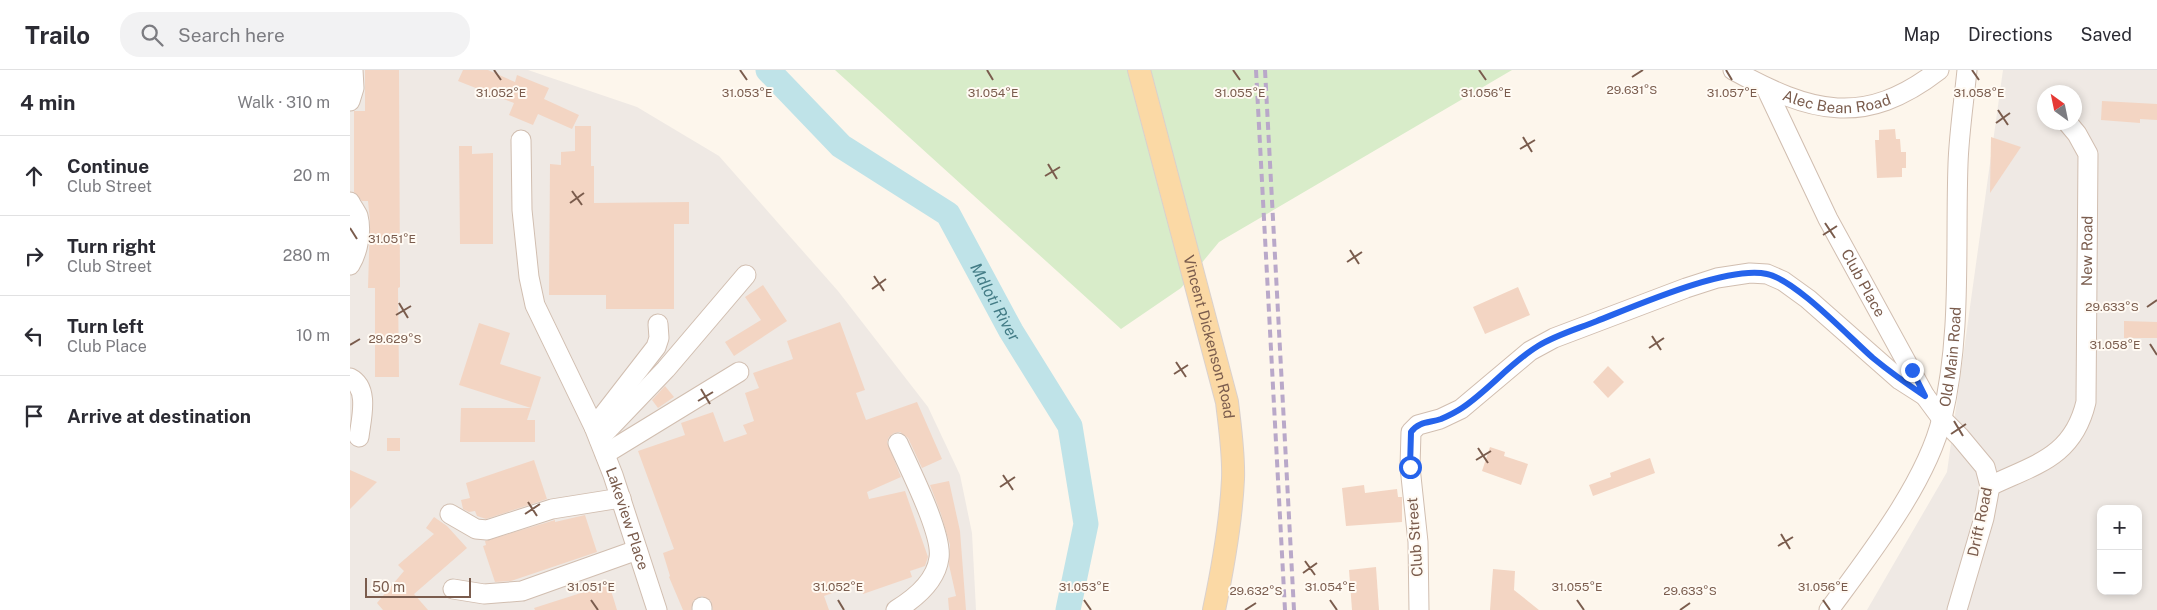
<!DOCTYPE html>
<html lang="en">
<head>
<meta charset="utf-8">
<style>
  :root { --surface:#fff; --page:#f2f2f3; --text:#2b2b33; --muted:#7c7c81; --line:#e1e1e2 }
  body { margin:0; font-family:"Public Sans",sans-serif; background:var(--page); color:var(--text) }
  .controls { position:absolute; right:15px; bottom:15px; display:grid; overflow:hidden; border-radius:10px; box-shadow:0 2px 8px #0003 }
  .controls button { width:45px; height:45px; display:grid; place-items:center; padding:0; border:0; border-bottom:1px solid var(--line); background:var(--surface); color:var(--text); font:25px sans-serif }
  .compass { position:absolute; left:1687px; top:15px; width:45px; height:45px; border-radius:50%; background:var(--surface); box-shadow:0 2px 8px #0003; rotate:327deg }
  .scale { position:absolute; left:15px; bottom:12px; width:106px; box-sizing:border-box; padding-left:5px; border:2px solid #7a5c4d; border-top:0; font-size:14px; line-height:18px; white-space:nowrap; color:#7a5c4d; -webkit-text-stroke:4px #fffaf3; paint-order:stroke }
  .stop { position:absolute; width:15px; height:15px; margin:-11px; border:4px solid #2563eb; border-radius:50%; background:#fff }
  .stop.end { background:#2563eb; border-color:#fff; box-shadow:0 1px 5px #0008 }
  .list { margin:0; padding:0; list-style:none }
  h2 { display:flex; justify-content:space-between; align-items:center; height:65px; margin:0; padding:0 20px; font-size:21px }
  h2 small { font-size:16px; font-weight:400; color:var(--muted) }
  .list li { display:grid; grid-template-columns:32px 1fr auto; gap:15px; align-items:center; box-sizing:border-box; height:80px; padding:0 20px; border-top:1px solid var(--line) }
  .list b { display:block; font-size:19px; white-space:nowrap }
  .list p { margin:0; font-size:16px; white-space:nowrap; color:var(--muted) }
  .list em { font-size:16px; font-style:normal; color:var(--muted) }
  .icon { flex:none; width:28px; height:28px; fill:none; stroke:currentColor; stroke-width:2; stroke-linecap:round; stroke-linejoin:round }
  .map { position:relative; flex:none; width:1807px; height:540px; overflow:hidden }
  header { display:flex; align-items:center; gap:30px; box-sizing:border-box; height:70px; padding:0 25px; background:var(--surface); border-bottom:1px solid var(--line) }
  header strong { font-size:24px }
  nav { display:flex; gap:28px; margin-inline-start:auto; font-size:18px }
  .search { width:350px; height:45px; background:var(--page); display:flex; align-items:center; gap:12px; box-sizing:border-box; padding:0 18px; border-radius:20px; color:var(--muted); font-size:19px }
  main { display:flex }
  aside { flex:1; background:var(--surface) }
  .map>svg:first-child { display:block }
  .industrial { fill:#efe9e4; fill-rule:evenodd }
  .green { fill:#d8ecc9 }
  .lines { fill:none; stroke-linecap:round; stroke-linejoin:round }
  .river { stroke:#bfe3e8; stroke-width:25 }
  .building { fill:#f3d5c3 }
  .minor-casing { stroke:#d1beb0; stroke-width:21 }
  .major-casing { stroke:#dad1cd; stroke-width:24 }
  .minor { stroke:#fff; stroke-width:19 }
  .major { stroke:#fbd9a5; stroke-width:22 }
  .rail { stroke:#b9a8c9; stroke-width:4; stroke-dasharray:8 5; stroke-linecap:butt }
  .route { stroke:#2563eb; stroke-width:6 }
  .ticks { fill:none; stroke:#7a5c4d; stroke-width:2 }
  .labels { text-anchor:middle; stroke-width:4; stroke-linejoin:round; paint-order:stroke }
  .street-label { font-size:15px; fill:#7a5c4d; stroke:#fffaf3 }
  .water-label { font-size:16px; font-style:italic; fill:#437c86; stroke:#fffaf3 }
  .ticks-label { font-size:12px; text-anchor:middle; fill:#7a5c4d; stroke:#fffaf3; stroke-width:4; stroke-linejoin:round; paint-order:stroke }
</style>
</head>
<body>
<header>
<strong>Trailo</strong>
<div class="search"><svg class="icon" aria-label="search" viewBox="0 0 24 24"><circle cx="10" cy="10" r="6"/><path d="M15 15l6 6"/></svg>Search here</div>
<nav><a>Map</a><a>Directions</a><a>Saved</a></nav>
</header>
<main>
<aside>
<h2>4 min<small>Walk · 310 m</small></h2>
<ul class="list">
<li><svg class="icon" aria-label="ahead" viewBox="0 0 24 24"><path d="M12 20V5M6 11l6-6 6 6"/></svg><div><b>Continue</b><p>Club Street</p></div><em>20 m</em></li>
<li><svg class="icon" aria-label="right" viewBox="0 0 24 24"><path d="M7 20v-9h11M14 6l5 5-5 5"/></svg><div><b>Turn right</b><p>Club Street</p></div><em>280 m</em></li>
<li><svg class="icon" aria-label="left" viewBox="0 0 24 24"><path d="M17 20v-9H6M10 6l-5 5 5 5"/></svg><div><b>Turn left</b><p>Club Place</p></div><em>10 m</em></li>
<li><svg class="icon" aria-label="arrive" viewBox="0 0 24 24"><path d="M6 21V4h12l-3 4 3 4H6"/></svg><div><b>Arrive at destination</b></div></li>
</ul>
</aside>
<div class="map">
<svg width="1807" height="540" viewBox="0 0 1807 540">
  <rect width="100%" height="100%" fill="#fdf6ec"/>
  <g class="industrial">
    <path d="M0,0H178L287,37L369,86L488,221L578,337L610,405L622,463L626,540H0Z"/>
    <path d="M1653,0H1807V540H1517L1597,402ZM1694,22H1724V52H1694ZM1751,439H1788V521H1751Z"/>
  </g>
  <path class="green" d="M485,0H1162L869,172L831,218L771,259Z"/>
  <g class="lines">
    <path class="river" id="s1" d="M418,0L491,76L598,144L661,261L720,356L736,454L718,540"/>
  </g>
  <g class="building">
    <path d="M15,0H49L50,217L48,218L49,307H25V218H18L20,151L18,131H12L4,122V41H15Z"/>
    <path d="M113,0H138L165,12L167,5L199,18L194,29L229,45L222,59L188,44L183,55L159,45L164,33L108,11Z"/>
    <path d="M1752,31L1807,34V50L1790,49V53L1751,50Z"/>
    <path d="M225,56H241V96H244V133L339,132V154H324V239H256V225H199L200,94L211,95V82L225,81Z"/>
    <path d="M1545,59L1546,69H1550L1551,82H1556V98H1552V107L1527,108L1525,70H1529V60Z"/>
    <path d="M1641,67L1671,77L1640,123Z"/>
    <path d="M109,76H122V84L143,83V174H110Z"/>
    <path d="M413,215L437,251L384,286L375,272L411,250L395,227Z"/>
    <path d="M1168,217L1180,245L1135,264L1123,237Z"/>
    <path d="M1774,251L1807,252V268H1774Z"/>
    <path d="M490,252L515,320L506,323L516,350L567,332L592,389L572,398L558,368L550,362L544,363L539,367L537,372L551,407L517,422L519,429L555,421L578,487L575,496L560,501L562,507L513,524L510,513L474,526L479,540H363L361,531L352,526L343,531L341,540H333L319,507L320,506L313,483L324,479L288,381L335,365L331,353L363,342L374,372L397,364L393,355L404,351L395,323L409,318L403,303L443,289L437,271Z"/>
    <path d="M129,253L160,263L150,294L191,307L181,338L109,315Z"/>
    <path d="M1258,296L1274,312L1258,328L1243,312Z"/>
    <path d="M315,316L324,327L308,338L302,330Z"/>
    <path d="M111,338H181L177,350H185V372H110Z"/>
    <rect x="37" y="368" width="13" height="13"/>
    <path d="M1140,377L1155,382L1154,386L1178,394L1171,415L1132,401Z"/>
    <path d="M1300,388L1305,403L1243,426L1239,415L1261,407L1260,403Z"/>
    <path d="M184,390L197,429L136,449L127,446L125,441L119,442L113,439L111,430L120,428L116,413Z"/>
    <path d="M0,400L27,412L0,439Z"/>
    <path d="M599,411L610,461L616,540H599L598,528L606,526L599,495L600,475L591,444L580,415Z"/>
    <path d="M1014,415L1015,423L1047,419L1048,427H1052V452L996,456L992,418Z"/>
    <path d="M235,445L247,482L161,511L145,512L133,476L136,475L135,471L205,450V452Z"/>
    <path d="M84,447L97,456L117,478L64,524L78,540H33L27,533L54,501L48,495L84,464L76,458Z"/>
    <path d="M1026,497L1029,540H1002L999,500Z"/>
    <path d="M1143,499L1165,501L1164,520L1189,540H1140Z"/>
    <path d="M259,514L267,540H185L184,538Z"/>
  </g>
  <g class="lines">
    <defs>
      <g id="minor">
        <path id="s2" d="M1383,0C1461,43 1514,58 1589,0"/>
        <path id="s3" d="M1416,18L1478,149L1575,326L1592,349L1610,367L1635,397L1640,416L1634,448L1607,540"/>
        <path d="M0,31L4,18L3,0"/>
        <path id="s4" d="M171,70L172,140L179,207L185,235L244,357L263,405L307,540"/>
        <path d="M0,132C2,136 6,142 8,146C12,161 8,182 0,195"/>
        <path d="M0,308C20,318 11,349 9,367"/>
        <path d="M244,357L306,277L309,268L308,254"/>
        <path d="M249,369L316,299L396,205"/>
        <path d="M255,384L389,302"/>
        <path id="s5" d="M1640,416C1686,394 1723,387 1736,332L1738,84L1727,64L1717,52"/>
        <path d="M100,444L126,459L137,460L202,439L271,428"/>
        <path d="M103,519L134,524L172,521L287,480"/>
        <path d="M352,537V540"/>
        <path d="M546,540C564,529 586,511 589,488C593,464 559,398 548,373"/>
        <path d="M1069,540L1068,472L1060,397L1061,362L1068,355L1090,349L1111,339L1180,281L1204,268L1336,218L1367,208L1400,203L1417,204L1433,211L1458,229L1550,310L1575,326"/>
        <path id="s6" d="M1479,540C1518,487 1577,412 1592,348C1612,265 1605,179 1608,94C1609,63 1614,31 1617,0"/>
      </g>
      <g id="major">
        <path id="s7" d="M789,0L877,332C880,358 884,384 883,409C881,453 873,497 864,540"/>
      </g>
    </defs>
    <use href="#minor" class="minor-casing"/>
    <use href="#major" class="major-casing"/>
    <use href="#minor" class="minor"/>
    <use href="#major" class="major"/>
    <g class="rail">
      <path d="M906,0L935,540"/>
      <path d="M915,0L944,540"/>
    </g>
  </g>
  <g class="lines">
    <path class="route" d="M1060,397L1061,362C1069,351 1080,353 1091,349C1098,346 1106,342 1112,338C1139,320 1160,293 1188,276C1206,265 1227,259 1247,251C1285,236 1378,195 1417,204C1446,210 1499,267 1523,288C1540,302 1557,314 1575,326L1562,300"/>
  </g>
  <path class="ticks" d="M144,0L151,10M390,0L397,10M637,0L643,10M883,0L890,10M1129,0L1136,10M1376,0L1382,10M1622,0L1629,10M1282,7L1293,0M1648,40L1658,55M1646,53L1660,43M1173,67L1182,82M1170,79L1185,70M698,94L707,109M695,106L710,97M222,121L232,135M220,133L234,123M1475,153L1485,168M0,158L7,169M1473,165L1487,156M1000,180L1009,194M997,192L1012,182M524,206L534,221M522,219L536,209M49,233L58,248M1797,237L1807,230M46,245L61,236M1302,266L1311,280M1800,274L1807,285M0,275L10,269M1299,278L1314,268M826,292L836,307M824,304L838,295M351,319L360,334M348,331L363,322M1604,351L1613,366M1601,364L1616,354M1128,378L1138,393M1126,390L1141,381M653,405L663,420M650,417L665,407M178,432L187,446M175,444L190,434M1431,464L1440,479M1428,476L1443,467M955,491L965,505M953,503L967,493M241,530L248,540M488,530L494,540M734,530L741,540M980,530L987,540M1227,530L1234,540M1473,530L1480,540M895,540L906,533M1330,540L1340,533"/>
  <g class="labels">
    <g class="street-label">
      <text dy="5" stroke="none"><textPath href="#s2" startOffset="111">Alec Bean Road</textPath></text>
      <text dy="5" stroke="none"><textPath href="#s5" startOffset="285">New Road</textPath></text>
      <text dy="5" stroke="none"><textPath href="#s3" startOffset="218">Club Place</textPath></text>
      <text dy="5" stroke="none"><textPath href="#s7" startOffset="276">Vincent Dickenson Road</textPath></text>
      <text dy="5" stroke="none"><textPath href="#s6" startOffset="286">Old Main Road</textPath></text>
      <text dy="5" stroke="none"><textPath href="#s4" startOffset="399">Lakeview Place</textPath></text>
      <text transform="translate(1630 452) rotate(-78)" y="5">Drift Road</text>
      <text transform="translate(1065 467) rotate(-94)" y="5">Club Street</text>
    </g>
    <g class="water-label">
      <text dy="6" stroke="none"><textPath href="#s1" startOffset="332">Mdloti River</textPath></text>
    </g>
  </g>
  <g class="ticks-label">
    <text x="1282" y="24">29.631°S</text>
    <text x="151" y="27">31.052°E</text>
    <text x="643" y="27">31.054°E</text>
    <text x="890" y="27">31.055°E</text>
    <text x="397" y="27">31.053°E</text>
    <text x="1136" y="27">31.056°E</text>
    <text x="1382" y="27">31.057°E</text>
    <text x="1629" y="27">31.058°E</text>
    <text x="42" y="173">31.051°E</text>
    <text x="1762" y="241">29.633°S</text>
    <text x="45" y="273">29.629°S</text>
    <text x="1765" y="279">31.058°E</text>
    <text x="241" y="521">31.051°E</text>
    <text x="488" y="521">31.052°E</text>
    <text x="734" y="521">31.053°E</text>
    <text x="980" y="521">31.054°E</text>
    <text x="1227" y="521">31.055°E</text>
    <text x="1473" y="521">31.056°E</text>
    <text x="906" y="525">29.632°S</text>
    <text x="1340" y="525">29.633°S</text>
  </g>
</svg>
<div class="controls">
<button>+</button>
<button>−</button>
</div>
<svg class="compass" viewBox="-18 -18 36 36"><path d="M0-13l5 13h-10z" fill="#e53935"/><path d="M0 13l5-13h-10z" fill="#7c7c81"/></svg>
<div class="scale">50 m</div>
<div class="stop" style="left:1060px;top:397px"></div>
<div class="stop end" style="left:1562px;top:300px"></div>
</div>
</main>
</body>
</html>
